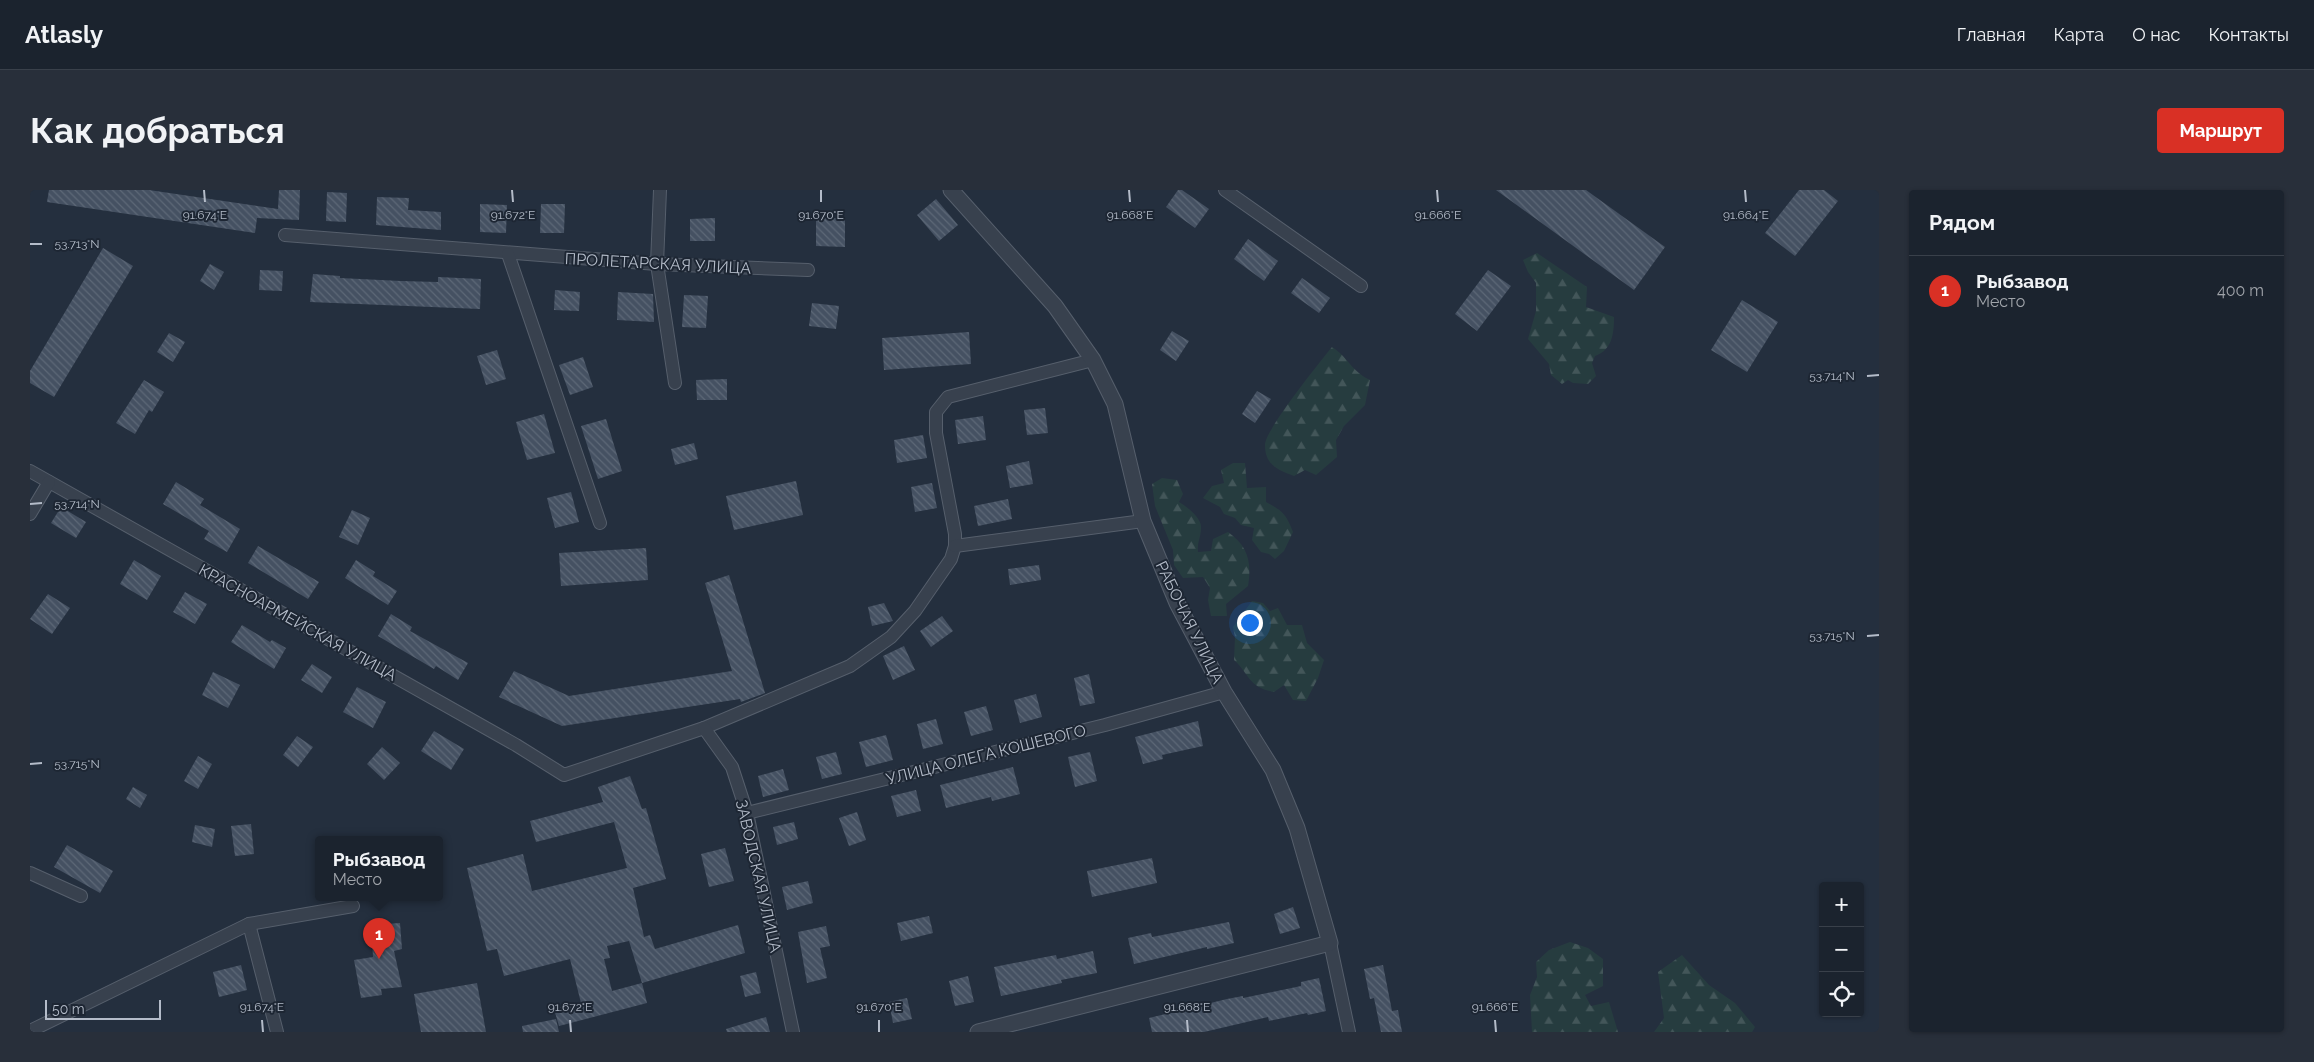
<!DOCTYPE html>
<html lang="ru">
<head>
<meta charset="utf-8">
<style>
  :root { --surface:#1b232e; --page:#282f3a; --text:#f1f3f6; --muted:#a0a4aa; --line:#39404a; --accent:#d93025 }
  body { margin:0; font-family:Raleway,sans-serif; background:var(--page); color:var(--text) }
  .controls { position:absolute; right:15px; bottom:15px; display:grid; overflow:hidden; border-radius:5px; box-shadow:0 1px 4px #0004 }
  .controls button { width:45px; height:45px; display:grid; place-items:center; padding:0; border:0; border-bottom:1px solid var(--line); background:var(--surface); color:var(--text); font:25px sans-serif }
  .scale { position:absolute; left:15px; bottom:12px; width:116px; box-sizing:border-box; padding-left:5px; border:2px solid #b4bcc9; border-top:0; font-size:14px; line-height:18px; white-space:nowrap; color:#b4bcc9; -webkit-text-stroke:4px #1d2633; paint-order:stroke }
  .you { position:absolute; left:1219px; top:432px; width:18px; height:18px; margin:-12px; border:4px solid #fff; border-radius:50%; background:#1a73e8; box-shadow:0 0 0 8px #1a73e833 }
  .badge { display:grid; place-items:center; width:32px; height:32px; border-radius:50%; background:var(--accent); color:#fff; font-size:16px; font-weight:700 }
  .pin { position:absolute; translate:-50% -41px; filter:drop-shadow(0 1px 2px #0008) }
  .pin::after { content:''; position:absolute; top:26px; width:18px; height:15px; background:inherit; clip-path:polygon(0 0,100% 0,50% 100%) }
  .popup { position:absolute; left:285px; top:646px; width:128px; height:65px; box-sizing:border-box; display:grid; place-content:center; border-radius:5px; background:var(--surface); filter:drop-shadow(0 1px 4px #0005); font-size:16px; white-space:nowrap; color:var(--muted) }
  .popup b { font-size:19px; color:var(--text) }
  .popup::after { content:''; position:absolute; left:50%; top:100%; margin-left:-10px; border:10px solid transparent; border-top-color:var(--surface) }
  .list { margin:0; padding:0; list-style:none }
  h2 { display:flex; justify-content:space-between; align-items:center; height:65px; margin:0; padding:0 20px; font-size:21px }
  h2 small { font-size:16px; font-weight:400; color:var(--muted) }
  .list li { display:grid; grid-template-columns:32px 1fr auto; gap:15px; align-items:center; box-sizing:border-box; height:70px; padding:0 20px; border-top:1px solid var(--line) }
  .list b { display:block; font-size:19px; white-space:nowrap }
  .list p { margin:0; font-size:16px; white-space:nowrap; color:var(--muted) }
  .list em { font-size:16px; font-style:normal; color:var(--muted) }
  .icon { flex:none; width:28px; height:28px; fill:none; stroke:currentColor; stroke-width:2; stroke-linecap:round; stroke-linejoin:round }
  .map { position:relative; flex:none; width:1849px; height:842px; overflow:hidden; border-radius:5px }
  header { display:flex; align-items:center; gap:30px; box-sizing:border-box; height:70px; padding:0 25px; background:var(--surface); border-bottom:1px solid var(--line) }
  header strong { font-size:24px }
  nav { display:flex; gap:28px; margin-inline-start:auto; font-size:18px }
  .intro { display:flex; align-items:center; justify-content:space-between; box-sizing:border-box; height:120px; padding:0 30px }
  h1 { margin:0; font-size:35px }
  .button { padding:12px 22px; border-radius:5px; background:var(--accent); color:#fff; font-size:18px; font-weight:700 }
  main { display:flex; gap:30px; padding:0 30px }
  aside { flex:1; background:var(--surface); border-radius:5px; box-shadow:0 1px 4px #0004 }
  .map>svg:first-child { display:block }
  .forest { fill:url(#forest-firs) }
  .building { fill:url(#building-back-hatch); fill-rule:evenodd }
  .lines { fill:none; stroke-linecap:round; stroke-linejoin:round }
  .minor-casing { stroke:#565f6c; stroke-width:14 }
  .tertiary-casing { stroke:#565f6c; stroke-width:17 }
  .minor { stroke:#38414e; stroke-width:12 }
  .tertiary { stroke:#38414e; stroke-width:15 }
  .ticks { fill:none; stroke:#b4bcc9; stroke-width:2 }
  .labels { text-anchor:middle; stroke-width:4; stroke-linejoin:round; paint-order:stroke }
  .street-label { font-size:16px; fill:#b4bcc9; stroke:#1d2633 }
  .ticks-label { font-size:12px; text-anchor:middle; fill:#b4bcc9; stroke:#1d2633; stroke-width:4; stroke-linejoin:round; paint-order:stroke }
</style>
</head>
<body>
<header>
<strong>Atlasly</strong>
<nav><a>Главная</a><a>Карта</a><a>О нас</a><a>Контакты</a></nav>
</header>
<div class="intro"><h1>Как добраться</h1><a class="button">Маршрут</a></div>
<main>
<div class="map">
<svg width="1849" height="842" viewBox="0 0 1849 842">
  <defs>
    <pattern id="forest-firs" width="22" height="20" patternUnits="userSpaceOnUse" patternTransform="scale(1.25)"><rect width="22" height="20" fill="#263c3f"/><path d="M5 1l3.5 6h-7zM16 11l3.5 6h-7z" fill="#435659"/></pattern>
    <pattern id="building-back-hatch" width="6" height="6" patternUnits="userSpaceOnUse" patternTransform="scale(1.25)"><rect width="6" height="6" fill="#455162"/><path d="M-1 5l2 2M0 0l6 6M5-1l2 2" fill="none" stroke="#5d6877"/></pattern>
  </defs>
  <rect width="100%" height="100%" fill="#242f3e"/>
  <g class="forest">
    <path d="M1507,63L1557,97L1556,117L1584,127C1584,144 1582,160 1565,166L1562,173L1566,186L1558,194L1543,193L1538,190L1532,194L1521,185L1519,174L1498,149L1506,121V93L1498,82L1493,70Z"/>
    <path d="M1302,157C1319,168 1321,181 1340,190L1335,215L1314,236L1306,250L1307,267L1286,285L1275,280L1264,286C1248,280 1235,275 1235,255C1235,240 1289,173 1302,157Z"/>
    <path d="M1203,273H1215L1217,298L1236,297V312C1253,321 1256,324 1263,342L1254,361L1245,369L1239,364L1231,362L1222,350L1224,338L1211,335L1205,328L1194,324L1190,317L1173,308L1182,296L1194,293L1191,280Z"/>
    <path d="M1132,288L1147,290L1153,304L1149,312C1156,316 1172,328 1171,338C1171,347 1167,352 1168,362L1181,361L1183,349L1198,342C1218,356 1222,372 1218,396L1196,414L1197,426H1181L1178,410L1180,398L1173,387L1153,388L1144,375L1143,360L1125,316L1122,294Z"/>
    <path d="M1222,411L1233,413L1240,421L1248,418L1257,435H1272L1277,453L1294,470L1288,488L1276,511L1263,510L1254,495L1244,502C1218,497 1221,486 1204,470L1205,447L1203,437Z"/>
    <path d="M1540,752L1558,758L1573,769V796L1555,805L1561,816L1579,812L1588,842H1502L1500,805L1507,787L1506,772L1519,760Z"/>
    <path d="M1652,765L1679,795L1705,813L1725,837L1722,842H1624L1634,828L1628,782Z"/>
  </g>
  <g class="building">
    <path d="M19,0H119L248,19L249,0H270L269,30L227,28L225,43L17,12Z"/>
    <path d="M1148,0H1152L1179,19L1165,38L1136,17Z"/>
    <path d="M1466,0H1556L1635,57L1604,100Z"/>
    <path d="M1769,0H1794L1808,11L1765,66L1735,43Z"/>
    <path d="M297,2L317,3L316,32L296,31Z"/>
    <path d="M347,7L379,8L378,20L411,22V40L346,35Z"/>
    <path d="M906,9L928,35L909,51L887,25Z"/>
    <path d="M450,14L477,15L476,43L450,42Z"/>
    <path d="M511,14H535L534,43H510Z"/>
    <path d="M685,28V51H660V29Z"/>
    <path d="M786,28H815V57L786,56Z"/>
    <path d="M1218,49L1248,71L1234,91L1204,69Z"/>
    <path d="M73,58L103,76L24,207L0,193V181Z"/>
    <path d="M180,74L194,82L184,100L170,91Z"/>
    <path d="M230,80L253,81L252,101L229,100Z"/>
    <path d="M1458,80L1481,96L1447,141L1425,124Z"/>
    <path d="M283,84L310,86V88L371,91L408,92V87L451,89L450,119L280,112Z"/>
    <path d="M1272,88L1300,108L1289,123L1261,103Z"/>
    <path d="M525,100L550,102L549,121L524,120Z"/>
    <path d="M588,102L623,104L624,132L587,130Z"/>
    <path d="M654,105L678,106L676,138L652,137Z"/>
    <path d="M1712,110L1748,132L1717,182L1681,160Z"/>
    <path d="M782,113L809,116L806,139L779,136Z"/>
    <path d="M1142,141L1159,151L1146,171L1130,160Z"/>
    <path d="M939,142L941,174L854,180L852,148Z"/>
    <path d="M139,143L155,152L143,172L127,162Z"/>
    <path d="M467,160L476,189L456,195L447,166Z"/>
    <path d="M553,167L563,197L540,205L529,175Z"/>
    <path d="M697,189V210H667L666,190Z"/>
    <path d="M114,190L134,202L122,222L119,220L105,244L86,233Z"/>
    <path d="M1227,201L1241,209L1225,233L1212,224Z"/>
    <path d="M1015,218L1018,243L997,245L994,220Z"/>
    <path d="M514,224L525,263L497,270L486,232Z"/>
    <path d="M953,226L956,250L928,254L925,230Z"/>
    <path d="M576,229L592,281L568,289L551,236Z"/>
    <path d="M893,245L897,268L867,273L864,250Z"/>
    <path d="M664,253L668,269L645,275L641,259Z"/>
    <path d="M999,271L1003,294L980,298L976,276Z"/>
    <path d="M766,291L773,325L704,340L696,306Z"/>
    <path d="M146,292L174,309L170,315L210,339L197,362L174,349L179,341L133,314Z"/>
    <path d="M902,293L907,318L885,322L881,297Z"/>
    <path d="M541,302L549,332L525,338L517,308Z"/>
    <path d="M978,309L982,329L948,336L944,316Z"/>
    <path d="M31,317L56,332L46,348L21,333Z"/>
    <path d="M322,320L340,328L328,355L309,347Z"/>
    <path d="M228,356L289,392L278,409L218,373Z"/>
    <path d="M616,358L618,390L531,396L529,363Z"/>
    <path d="M104,370L131,386L117,410L90,394Z"/>
    <path d="M326,370L345,382L343,386L367,401L358,415L315,388Z"/>
    <path d="M1009,375L1011,390L980,395L978,379Z"/>
    <path d="M699,385L735,503L711,512L710,509L532,536L469,507L484,481L539,506L702,481L675,393Z"/>
    <path d="M155,402L177,414L165,434L143,422Z"/>
    <path d="M18,404L40,418L22,444L0,429Z"/>
    <path d="M854,413L863,431L842,436L838,417Z"/>
    <path d="M361,424L382,437L380,441L438,473L428,490L406,476L404,479L348,446Z"/>
    <path d="M912,426L923,441L901,457L890,441Z"/>
    <path d="M212,435L240,452L242,450L256,458L244,479L201,452Z"/>
    <path d="M874,456L885,480L863,490L853,466Z"/>
    <path d="M282,474L302,487L292,503L271,490Z"/>
    <path d="M183,482L210,495L198,518L172,505Z"/>
    <path d="M1059,484L1065,513L1050,516L1044,488Z"/>
    <path d="M327,497L356,512L343,538L313,522Z"/>
    <path d="M1006,504L1012,527L990,533L984,510Z"/>
    <path d="M956,516L963,540L941,546L934,522Z"/>
    <path d="M906,529L913,554L893,559L887,534Z"/>
    <path d="M1168,531L1173,556L1132,565L1133,569L1113,574L1105,547Z"/>
    <path d="M404,541L434,559L421,580L391,561Z"/>
    <path d="M856,545L863,570L836,577L829,552Z"/>
    <path d="M267,546L283,557L268,577L253,565Z"/>
    <path d="M352,557L370,573L354,590L337,574Z"/>
    <path d="M806,562L812,584L792,589L786,567Z"/>
    <path d="M1060,562L1067,591L1045,597L1038,567Z"/>
    <path d="M168,566L182,574L168,599L154,591Z"/>
    <path d="M983,577L990,604L962,611L961,607L916,618L910,595Z"/>
    <path d="M753,579L759,600L733,607L728,586Z"/>
    <path d="M600,586L612,619L616,618L636,689L603,698L614,747L620,745L625,759L708,735L715,763L612,793L617,813L529,836L524,819L551,813L540,769L474,786L467,759L457,761L437,678L493,664L502,701L597,678L584,632L506,652L500,631L573,612L568,597ZM599,751L612,793L582,801L574,769L580,768L577,756Z"/>
    <path d="M103,597L117,605L110,618L96,609Z"/>
    <path d="M886,600L891,621L867,627L861,606Z"/>
    <path d="M827,622L836,650L819,656L809,628Z"/>
    <path d="M764,632L768,649L747,655L743,637Z"/>
    <path d="M221,634L224,664L205,666L201,636Z"/>
    <path d="M165,635L185,639L182,657L162,652Z"/>
    <path d="M37,655L83,681L70,703L24,677Z"/>
    <path d="M695,658L704,691L679,697L671,664Z"/>
    <path d="M1122,668L1127,693L1062,707L1057,681Z"/>
    <path d="M778,691L783,713L757,720L752,697Z"/>
    <path d="M1263,717L1270,738L1250,744L1244,724Z"/>
    <path d="M899,726L903,743L871,751L867,733Z"/>
    <path d="M1199,732L1204,753L1177,759V757L1104,774L1098,748L1121,743L1122,747Z"/>
    <path d="M370,733L372,759L364,761L372,797L351,799L352,805L331,808L324,770L343,767L341,735Z"/>
    <path d="M796,736L800,756L790,758L797,788L777,793L768,742Z"/>
    <path d="M1063,761L1067,783L1031,790L1032,793L971,806L964,777L1026,765L1027,769Z"/>
    <path d="M211,775L217,800L189,807L183,782Z"/>
    <path d="M1353,775L1362,821L1368,820L1372,842H1351L1344,808L1340,809L1334,779Z"/>
    <path d="M726,782L731,803L715,807L710,786Z"/>
    <path d="M938,786L944,812L925,816L919,791Z"/>
    <path d="M1289,788L1296,821L1278,825L1277,823L1239,831L1238,827L1174,842H1122L1119,828L1197,809L1213,806V808L1271,796V792Z"/>
    <path d="M447,793L456,842H391L384,804Z"/>
    <path d="M877,808L882,829L863,833L859,812Z"/>
    <path d="M736,827L740,842H697L696,839Z"/>
    <path d="M526,829L529,842H493L492,836Z"/>
  </g>
  <g class="lines">
    <defs>
      <g id="minor">
        <path d="M630,0L627,74L645,193"/>
        <path d="M1195,0L1331,96"/>
        <path d="M255,45L627,74L778,80"/>
        <path d="M478,64L570,333"/>
        <path d="M0,281L486,555L534,585L674,538L820,476L861,447L885,421L921,369L925,356V344L906,243V222L918,207L1063,170"/>
        <path d="M0,324L19,292"/>
        <path d="M925,356L1113,331"/>
        <path d="M674,538L702,577L717,623L763,842"/>
        <path d="M717,623L1075,535L1194,502"/>
        <path d="M0,683L51,706"/>
        <path d="M219,734L247,842"/>
        <path d="M1300,753L1319,842"/>
        <path d="M0,841L219,734L323,716"/>
      </g>
      <path id="tertiary" d="M921,0L1025,116L1063,170L1085,214L1113,331L1147,413L1194,502L1243,580L1267,638L1300,753L948,842"/>
    </defs>
    <use href="#minor" class="minor-casing"/>
    <use href="#tertiary" class="tertiary-casing"/>
    <use href="#minor" class="minor"/>
    <use href="#tertiary" class="tertiary"/>
  </g>
  <path class="ticks" d="M174,0L175,12M482,0L483,12M791,0V12M1099,0L1100,12M1407,0L1408,12M1715,0L1716,12M0,54H12M1837,186L1849,185M0,314L12,313M1837,446L1849,445M0,574L12,573M232,830L233,842M540,830L541,842M849,830V842M1157,830L1158,842M1465,830L1466,842"/>
  <g class="labels">
    <g class="street-label">
      <text transform="translate(628 73) rotate(3)" y="6">ПРОЛЕТАРСКАЯ УЛИЦА</text>
      <text transform="translate(268 432) rotate(29)" y="6">КРАСНОАРМЕЙСКАЯ УЛИЦА</text>
      <text transform="translate(1160 432) rotate(64)" y="6">РАБОЧАЯ УЛИЦА</text>
      <text transform="translate(956 564) rotate(-14)" y="6">УЛИЦА ОЛЕГА КОШЕВОГО</text>
      <text transform="translate(729 686) rotate(77)" y="6">ЗАВОДСКАЯ УЛИЦА</text>
    </g>
  </g>
  <g class="ticks-label">
    <text x="175" y="29">91.674°E</text>
    <text x="483" y="29">91.672°E</text>
    <text x="791" y="29">91.670°E</text>
    <text x="1100" y="29">91.668°E</text>
    <text x="1408" y="29">91.666°E</text>
    <text x="1716" y="29">91.664°E</text>
    <text x="47" y="58">53.713°N</text>
    <text x="1802" y="190">53.714°N</text>
    <text x="47" y="318">53.714°N</text>
    <text x="1802" y="450">53.715°N</text>
    <text x="47" y="578">53.715°N</text>
    <text x="232" y="821">91.674°E</text>
    <text x="540" y="821">91.672°E</text>
    <text x="849" y="821">91.670°E</text>
    <text x="1157" y="821">91.668°E</text>
    <text x="1465" y="821">91.666°E</text>
  </g>
</svg>
<div class="controls">
<button>+</button>
<button>−</button>
<button><svg class="icon" aria-label="locate" viewBox="0 0 24 24"><circle cx="12" cy="12" r="6"/><path d="M12 2v4M12 18v4M2 12h4M18 12h4"/></svg></button>
</div>
<div class="scale">50 m</div>
<div class="you"></div>
<div class="pin badge" style="left:349px;top:769px">1</div>
<div class="popup"><b>Рыбзавод</b>Место</div>
</div>
<aside>
<h2>Рядом<small></small></h2>
<ul class="list">
<li><span class="badge">1</span><div><b>Рыбзавод</b><p>Место</p></div><em>400 m</em></li>
</ul>
</aside>
</main>
</body>
</html>
